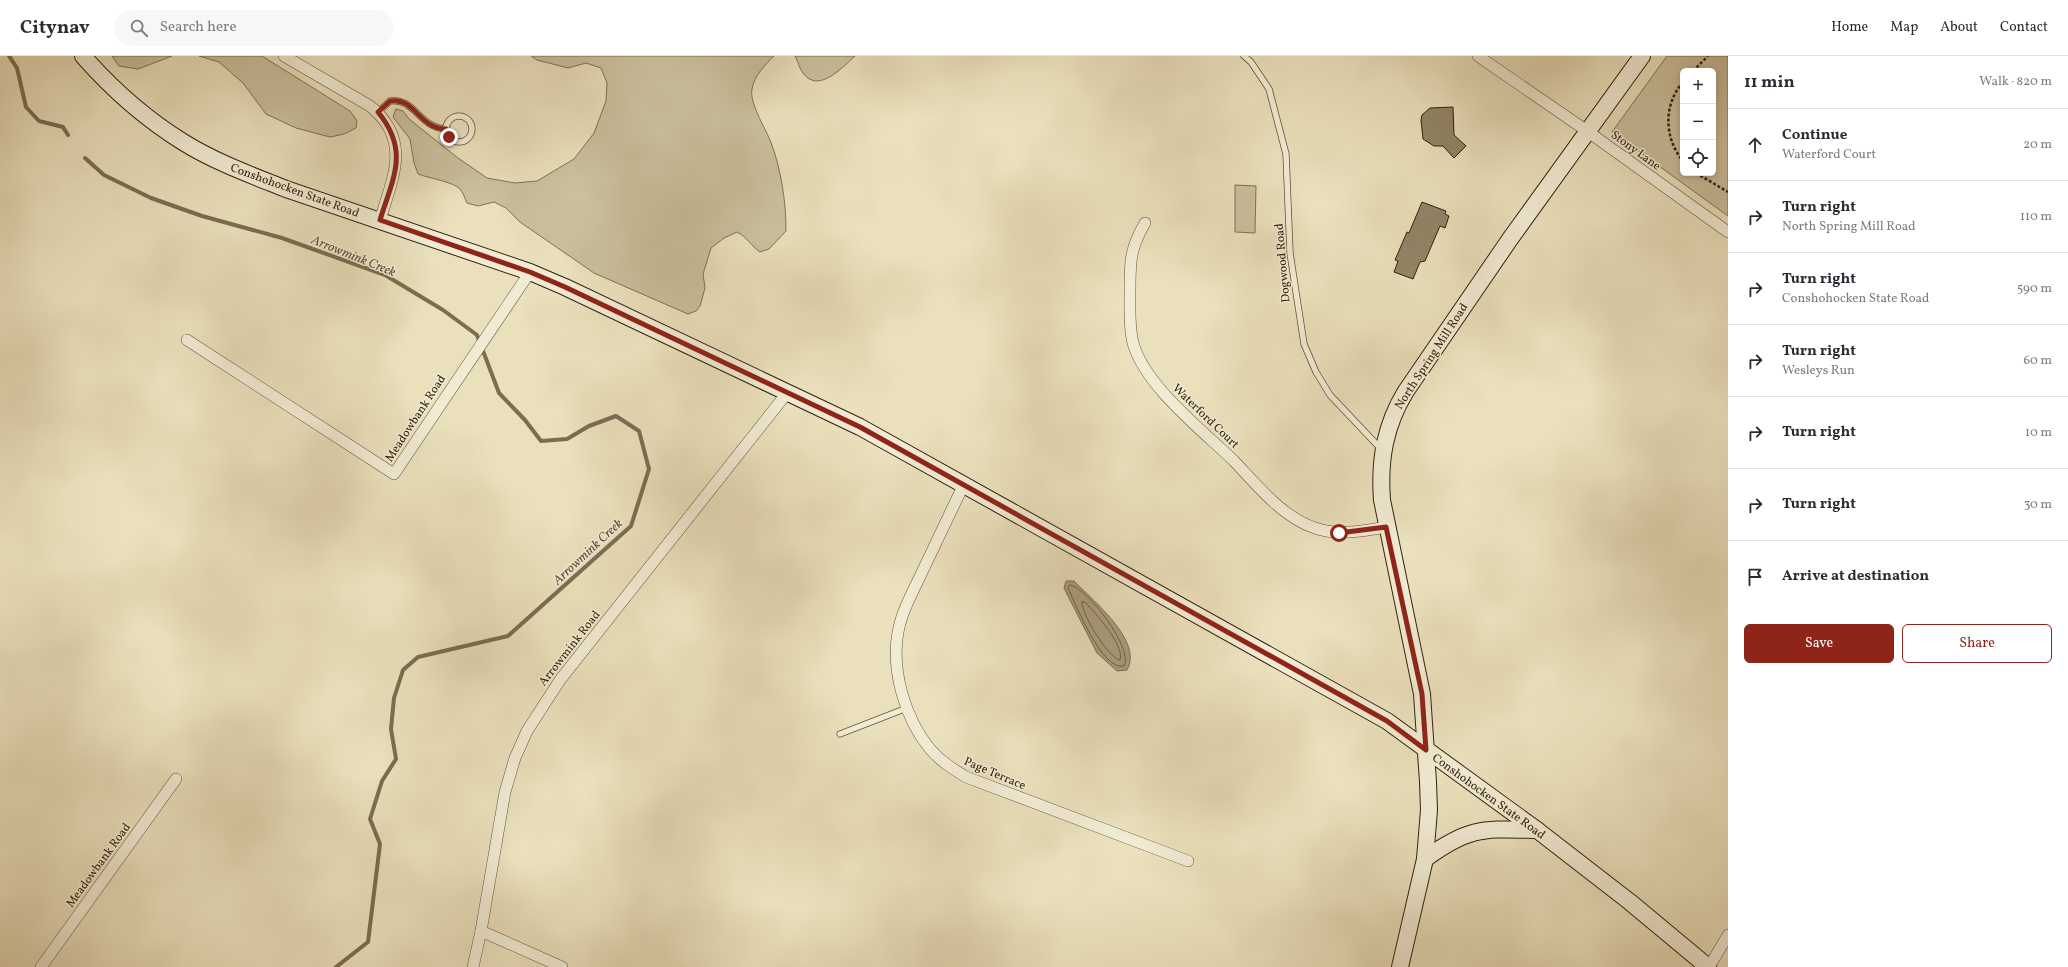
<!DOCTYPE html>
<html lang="en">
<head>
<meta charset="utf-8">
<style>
  :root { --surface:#fff; --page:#f7f7f7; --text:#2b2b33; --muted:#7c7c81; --line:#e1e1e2; --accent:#8f2418 }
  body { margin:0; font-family:Vollkorn,serif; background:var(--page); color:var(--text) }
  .controls { position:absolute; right:12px; top:12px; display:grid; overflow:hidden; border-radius:6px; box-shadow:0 2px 6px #0003 }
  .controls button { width:36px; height:36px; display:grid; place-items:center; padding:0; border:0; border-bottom:1px solid var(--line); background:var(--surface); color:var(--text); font:20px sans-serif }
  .stop { position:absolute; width:12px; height:12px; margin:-9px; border:3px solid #8f2418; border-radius:50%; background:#fff }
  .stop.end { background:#8f2418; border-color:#fff; box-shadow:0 1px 4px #0008 }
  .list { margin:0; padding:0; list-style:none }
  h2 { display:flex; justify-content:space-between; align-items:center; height:52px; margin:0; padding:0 16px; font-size:17px }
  h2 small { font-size:13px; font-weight:400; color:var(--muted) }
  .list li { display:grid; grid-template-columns:26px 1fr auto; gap:12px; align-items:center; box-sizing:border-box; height:72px; padding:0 16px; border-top:1px solid var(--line) }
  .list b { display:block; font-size:15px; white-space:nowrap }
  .list p { margin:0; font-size:13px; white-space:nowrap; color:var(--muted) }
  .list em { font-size:13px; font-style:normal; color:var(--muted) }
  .actions { display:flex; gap:8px; padding:12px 16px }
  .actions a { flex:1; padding:9px 0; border:1px solid var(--accent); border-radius:6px; text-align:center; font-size:14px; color:var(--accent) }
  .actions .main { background:var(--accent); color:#fff }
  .icon { flex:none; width:22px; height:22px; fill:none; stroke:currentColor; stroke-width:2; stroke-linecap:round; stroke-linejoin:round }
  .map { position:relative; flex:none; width:1728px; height:911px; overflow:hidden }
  header { display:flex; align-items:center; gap:24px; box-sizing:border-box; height:56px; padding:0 20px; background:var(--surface); border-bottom:1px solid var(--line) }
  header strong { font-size:19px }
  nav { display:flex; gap:22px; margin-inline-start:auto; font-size:14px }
  .search { width:280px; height:36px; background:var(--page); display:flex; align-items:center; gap:10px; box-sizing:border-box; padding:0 14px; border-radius:22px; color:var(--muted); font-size:15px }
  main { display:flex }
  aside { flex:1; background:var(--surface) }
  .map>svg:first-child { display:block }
  .green { fill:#cbc09e; stroke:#7e7155; fill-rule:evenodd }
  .water { fill:#ab9f80; stroke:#7b6d52 }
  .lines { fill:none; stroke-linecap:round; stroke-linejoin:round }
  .shore { stroke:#6e6046; stroke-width:1 }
  .stream { stroke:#7b6d52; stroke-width:4 }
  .building { fill:#928568; stroke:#32220c }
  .lane-casing { stroke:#605238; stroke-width:7 }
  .street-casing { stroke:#605238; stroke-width:12 }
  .secondary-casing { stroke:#32220c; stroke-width:18 }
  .path { stroke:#32220c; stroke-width:2.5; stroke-dasharray:3 2; stroke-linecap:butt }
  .lane { stroke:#f1ebd3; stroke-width:5.5 }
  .street { stroke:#f1ebd3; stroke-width:11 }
  .secondary { stroke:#f1ebd3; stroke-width:16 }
  .route { stroke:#8f2418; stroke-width:5 }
  .labels { text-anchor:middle; stroke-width:3; stroke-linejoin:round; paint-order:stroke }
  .street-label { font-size:12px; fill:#32220c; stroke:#f1ebd3 }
  .water-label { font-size:13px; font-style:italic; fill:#5c4e35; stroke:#f1ebd3 }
</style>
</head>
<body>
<header>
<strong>Citynav</strong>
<div class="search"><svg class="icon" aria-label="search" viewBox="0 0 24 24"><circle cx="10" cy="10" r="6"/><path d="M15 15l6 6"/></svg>Search here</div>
<nav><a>Home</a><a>Map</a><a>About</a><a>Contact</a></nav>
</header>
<main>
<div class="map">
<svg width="1728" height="911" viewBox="0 0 1728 911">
  <rect width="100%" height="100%" fill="#eae0bc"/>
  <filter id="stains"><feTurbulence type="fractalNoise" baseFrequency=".005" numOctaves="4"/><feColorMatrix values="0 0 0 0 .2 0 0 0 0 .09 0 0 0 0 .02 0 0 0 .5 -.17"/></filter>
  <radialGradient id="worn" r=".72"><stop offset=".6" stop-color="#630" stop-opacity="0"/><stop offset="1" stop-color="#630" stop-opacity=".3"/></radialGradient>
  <g class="green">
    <path d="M112,0H172L138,13L119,10Z"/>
    <path d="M199,0H262L350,55L357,65L356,72L344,78L330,81L296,72L266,58L243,27L219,6Z"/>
    <path d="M531,0H774C765,9 754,20 752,33C749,46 765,72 770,84C781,112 786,145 786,175L769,193L760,196C751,190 747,181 737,176L724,182L711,192L703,218L705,232L700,250L696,255L688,258L594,217L520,166L506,152L494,146L478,150L467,147C465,143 463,136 460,133C454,126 428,122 418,118L414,107L410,83L393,61L396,53L403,55L409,63L458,102L487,122L515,127L537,125L574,103L594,77L606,45L607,27L601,12L586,7L568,12L537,4Z"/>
    <path d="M795,0H855C842,12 818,38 803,17C799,12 798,5 795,0Z"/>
    <path d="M1667,0H1728V160L1612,76ZM1683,15H1713V117H1683Z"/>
    <path d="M1235,129L1256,130L1255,177L1235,176Z"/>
  </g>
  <path class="water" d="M1066,525H1074C1091,543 1144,585 1127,614L1117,615L1097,597L1064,532Z"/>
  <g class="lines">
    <g class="shore">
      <path d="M1070,529C1087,531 1134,593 1124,610C1102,615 1076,549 1068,532Z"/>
      <path d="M1082,546H1085C1095,557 1125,589 1120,604C1108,602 1081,557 1082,546Z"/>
    </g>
    <g class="stream">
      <path d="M9,0L17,12L26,51L39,65L63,71L68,79"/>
      <path d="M85,102L104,119L151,142L202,160L282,182L385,219L443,254L477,279L499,337L525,364L541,385L567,383L589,370L616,360L639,375L649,413L631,470L508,580L418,601L403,614L394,642L391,673L396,703L382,725L370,763L380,788L368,886L336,911"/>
    </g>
  </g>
  <g class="building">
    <path d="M1453,51L1454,79L1466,90L1454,102L1443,90H1434L1423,83L1421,64L1422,59L1430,52Z"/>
    <path d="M1422,146L1446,155L1445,158L1449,160L1445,172L1440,170L1425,205L1420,206L1413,223L1394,216L1398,205L1395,204L1407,176L1409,177Z"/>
  </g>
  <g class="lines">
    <defs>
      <g id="lane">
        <path d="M1244,0L1251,6L1269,33L1286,98L1290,197L1304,288L1316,316L1330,339L1381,393"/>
        <path d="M378,56L390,45C415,41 418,72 447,73"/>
        <circle cx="459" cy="73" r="13"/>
        <path d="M840,678L907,652"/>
      </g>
      <g id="street">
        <path d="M284,0L370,50C412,84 393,121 380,164"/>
        <path d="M1478,0L1587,75L1728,176"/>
        <path d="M1145,167C1129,194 1130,208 1130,239C1130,255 1129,271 1133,287C1145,330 1202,374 1234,405C1257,429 1282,461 1315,472C1338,480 1363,475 1386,471"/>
        <path d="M187,284L394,418L530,216"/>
        <path d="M964,428C950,457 937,485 923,514C914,534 902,554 898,576C891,614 905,663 930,693C940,705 953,713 966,721L1188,805"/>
        <path d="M481,875L562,911"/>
        <path d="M41,911L176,723"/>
        <path d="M473,911L481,875L505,736L515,702L527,675L560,624L787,337"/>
        <path d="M1709,911L1728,879"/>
      </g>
      <g id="secondary">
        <path d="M83,0C112,33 146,63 183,86C215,106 251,119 286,133L530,216L565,231L860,371L1387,665L1537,774L1630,846L1708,911"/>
        <path d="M1425,803C1470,770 1484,773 1537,774"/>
        <path d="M1400,911L1425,803L1429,754L1428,726L1422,638L1382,444C1379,404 1385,369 1406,335L1510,183L1642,0"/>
      </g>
    </defs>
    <use href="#lane" class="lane-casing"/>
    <use href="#street" class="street-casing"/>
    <use href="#secondary" class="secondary-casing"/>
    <g class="path">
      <path d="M1693,15L1708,0"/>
      <path d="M1683,26C1663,49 1664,82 1683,105"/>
      <path d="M1696,117L1728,136"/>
    </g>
    <use href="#lane" class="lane"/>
    <use href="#street" class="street"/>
    <use href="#secondary" class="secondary"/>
  </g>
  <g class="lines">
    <path class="route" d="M449,81L446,73C418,72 415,41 390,45L378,56C410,95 393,122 380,164L530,216L565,231L860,371L1387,665L1426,694L1422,638L1386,471L1339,477"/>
  </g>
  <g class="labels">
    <g class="street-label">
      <text transform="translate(1636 94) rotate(36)" y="4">Stony Lane</text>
      <text transform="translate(295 134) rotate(20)" y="4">Conshohocken State Road</text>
      <text transform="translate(1282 207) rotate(-95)" y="4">Dogwood Road</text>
      <text transform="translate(1431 300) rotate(-57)" y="4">North Spring Mill Road</text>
      <text transform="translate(1206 360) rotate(44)" y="4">Waterford Court</text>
      <text transform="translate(415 362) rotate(-57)" y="4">Meadowbank Road</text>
      <text transform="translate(569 592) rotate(-52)" y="4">Arrowmink Road</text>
      <text transform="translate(995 717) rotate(23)" y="4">Page Terrace</text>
      <text transform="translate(1489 740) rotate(36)" y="4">Conshohocken State Road</text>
      <text transform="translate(98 809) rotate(-54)" y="4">Meadowbank Road</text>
    </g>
    <g class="water-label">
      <text transform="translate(354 199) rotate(22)" y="5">Arrowmink Creek</text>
      <text transform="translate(587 495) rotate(-43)" y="5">Arrowmink Creek</text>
    </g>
  </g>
  <rect width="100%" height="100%" filter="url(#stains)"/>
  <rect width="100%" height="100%" fill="url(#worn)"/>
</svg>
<div class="controls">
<button>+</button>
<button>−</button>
<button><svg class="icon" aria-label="locate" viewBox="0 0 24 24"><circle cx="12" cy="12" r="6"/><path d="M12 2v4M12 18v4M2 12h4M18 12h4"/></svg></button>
</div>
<div class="stop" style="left:1339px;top:477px"></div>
<div class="stop end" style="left:449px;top:81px"></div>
</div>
<aside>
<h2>11 min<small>Walk · 820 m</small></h2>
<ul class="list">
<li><svg class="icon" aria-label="ahead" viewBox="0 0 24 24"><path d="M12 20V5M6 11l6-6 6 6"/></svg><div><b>Continue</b><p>Waterford Court</p></div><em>20 m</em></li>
<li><svg class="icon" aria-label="right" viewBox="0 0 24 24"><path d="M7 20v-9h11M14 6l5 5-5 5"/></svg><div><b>Turn right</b><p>North Spring Mill Road</p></div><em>110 m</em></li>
<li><svg class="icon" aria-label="right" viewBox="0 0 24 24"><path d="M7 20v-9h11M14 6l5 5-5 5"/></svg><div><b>Turn right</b><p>Conshohocken State Road</p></div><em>590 m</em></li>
<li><svg class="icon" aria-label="right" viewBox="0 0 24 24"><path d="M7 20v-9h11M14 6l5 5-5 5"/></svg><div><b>Turn right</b><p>Wesleys Run</p></div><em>60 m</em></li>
<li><svg class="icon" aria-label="right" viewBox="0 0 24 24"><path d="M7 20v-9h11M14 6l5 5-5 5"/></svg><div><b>Turn right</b></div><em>10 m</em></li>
<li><svg class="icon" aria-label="right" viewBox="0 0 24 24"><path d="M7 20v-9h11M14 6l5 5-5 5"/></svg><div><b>Turn right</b></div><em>30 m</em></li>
<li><svg class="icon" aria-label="arrive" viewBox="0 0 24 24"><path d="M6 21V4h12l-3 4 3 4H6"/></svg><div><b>Arrive at destination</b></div></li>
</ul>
<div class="actions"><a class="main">Save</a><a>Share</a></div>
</aside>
</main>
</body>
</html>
